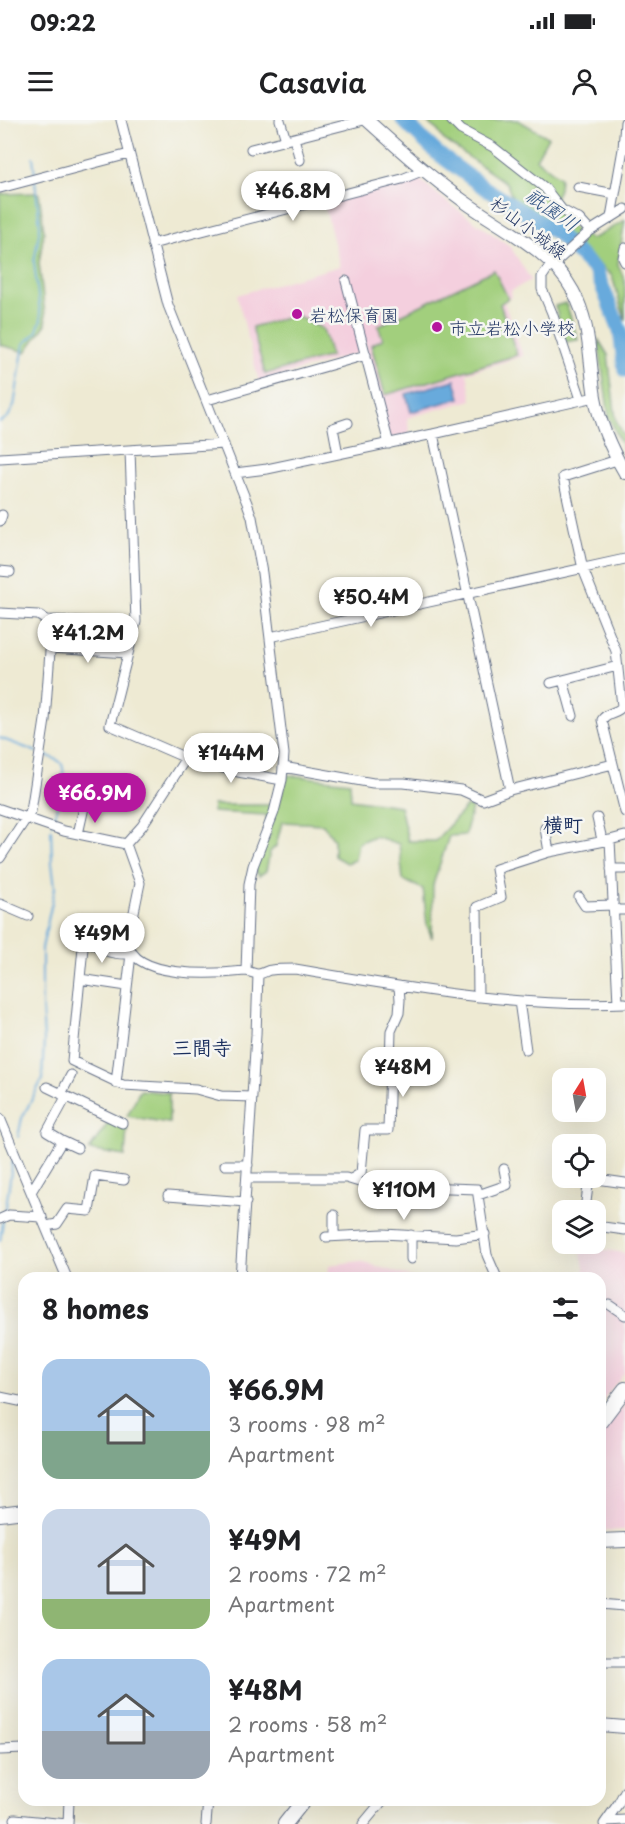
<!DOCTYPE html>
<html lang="en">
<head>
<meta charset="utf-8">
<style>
	body { margin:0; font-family:"Playpen Sans","Klee One",sans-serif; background:#f6f6f6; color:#202124; height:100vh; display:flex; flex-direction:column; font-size:22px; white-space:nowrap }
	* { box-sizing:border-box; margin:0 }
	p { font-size:20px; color:#757577 }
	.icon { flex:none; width:33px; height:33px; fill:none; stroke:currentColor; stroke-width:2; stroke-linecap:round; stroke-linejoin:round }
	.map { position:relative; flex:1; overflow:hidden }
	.panel { position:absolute; left:18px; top:1152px; width:588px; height:534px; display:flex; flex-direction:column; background:#fff; border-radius:18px; box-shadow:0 6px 24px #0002 }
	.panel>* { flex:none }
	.needle { width:39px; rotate:11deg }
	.buttons { position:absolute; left:552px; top:948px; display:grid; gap:12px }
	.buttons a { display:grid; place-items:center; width:54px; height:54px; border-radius:12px; background:#fff; box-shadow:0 6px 24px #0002; font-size:30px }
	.price { position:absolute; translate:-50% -51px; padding:0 14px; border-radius:21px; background:#fff; color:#222; font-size:20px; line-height:39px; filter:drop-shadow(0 2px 3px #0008) }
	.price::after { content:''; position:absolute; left:50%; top:36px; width:18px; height:14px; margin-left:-9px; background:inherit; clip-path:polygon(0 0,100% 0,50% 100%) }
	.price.current { background:#b5179e; color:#fff }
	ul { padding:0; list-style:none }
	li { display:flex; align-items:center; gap:18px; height:150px; padding:0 24px }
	li span { display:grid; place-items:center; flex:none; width:168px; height:120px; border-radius:18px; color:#555 }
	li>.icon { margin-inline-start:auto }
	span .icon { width:72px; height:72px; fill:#fffc; stroke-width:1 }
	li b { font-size:26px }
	h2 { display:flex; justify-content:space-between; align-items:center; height:72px; padding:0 24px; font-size:26px }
	.status { display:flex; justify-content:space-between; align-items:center; height:42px; padding:0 30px; background:#fff; direction:ltr }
	.status svg { height:16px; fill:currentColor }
	header { display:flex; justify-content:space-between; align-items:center; height:78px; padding:0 24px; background:#fff; font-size:27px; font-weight:600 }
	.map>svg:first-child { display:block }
	.built { fill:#f4cfde }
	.green { fill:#a2cf7d; stroke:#5e7f6e; stroke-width:1.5 }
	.water { fill:#68aadc; stroke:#426c9d; stroke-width:1.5 }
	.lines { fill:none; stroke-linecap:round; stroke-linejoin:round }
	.stream { stroke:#68aadc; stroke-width:2 }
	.river { stroke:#68aadc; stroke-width:15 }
	.street-casing { stroke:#657087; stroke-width:11 }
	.secondary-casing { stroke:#657087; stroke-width:14 }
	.primary-casing { stroke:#657087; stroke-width:16 }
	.street { stroke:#fff; stroke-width:9 }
	.secondary { stroke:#fff; stroke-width:12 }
	.primary { stroke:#fff; stroke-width:14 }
	.poi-dot { fill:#b5179e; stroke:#f6f6f2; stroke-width:2 }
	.labels { text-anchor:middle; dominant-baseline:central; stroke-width:5; stroke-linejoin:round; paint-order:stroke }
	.street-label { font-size:18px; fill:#1b2f5e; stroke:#f6f6f2 }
	.poi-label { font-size:18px; fill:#1b2f5e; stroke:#f6f6f2; text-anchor:start }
	.water-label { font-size:20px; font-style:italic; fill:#325484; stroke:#f6f6f2 }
	.neighbourhood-label { font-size:20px; font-weight:bold; fill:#1b2f5e; stroke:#f6f6f2 }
</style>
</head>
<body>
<div class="status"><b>09:22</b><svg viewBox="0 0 49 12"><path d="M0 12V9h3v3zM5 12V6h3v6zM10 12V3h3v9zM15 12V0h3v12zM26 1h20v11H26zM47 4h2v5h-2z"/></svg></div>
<header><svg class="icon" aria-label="menu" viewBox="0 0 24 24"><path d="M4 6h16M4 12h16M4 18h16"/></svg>Casavia<svg class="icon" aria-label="person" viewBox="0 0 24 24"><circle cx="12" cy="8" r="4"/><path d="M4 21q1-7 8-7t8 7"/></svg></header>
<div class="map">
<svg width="625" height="1704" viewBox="0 0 625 1704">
	<rect width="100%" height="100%" fill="#f6f6f2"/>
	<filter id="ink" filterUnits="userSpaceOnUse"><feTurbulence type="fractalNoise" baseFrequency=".0167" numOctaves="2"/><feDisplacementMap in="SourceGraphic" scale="12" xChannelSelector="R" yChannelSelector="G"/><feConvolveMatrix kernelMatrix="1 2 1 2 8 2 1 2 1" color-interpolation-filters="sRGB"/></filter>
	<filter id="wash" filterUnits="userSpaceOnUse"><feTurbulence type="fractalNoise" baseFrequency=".008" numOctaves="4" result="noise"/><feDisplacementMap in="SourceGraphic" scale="24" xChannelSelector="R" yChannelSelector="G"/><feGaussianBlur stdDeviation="1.35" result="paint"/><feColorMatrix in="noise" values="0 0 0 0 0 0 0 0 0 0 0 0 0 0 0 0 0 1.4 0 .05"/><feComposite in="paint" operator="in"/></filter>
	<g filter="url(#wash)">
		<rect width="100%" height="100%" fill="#eeead3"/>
		<path class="built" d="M418 58 447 82 510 126 531 160 511 171 512 177 504 182 523 236 467 253 472 280 407 298 410 314 389 318 349 160 342 148 361 232 259 262 237 175 340 146 324 84Z
			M580 1126 625 1133V1252L600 1284V1158H586Z
			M360 1141 414 1158H328L329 1145Z
			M625 1284V1410L600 1411V1317Z"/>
		<path class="green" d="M424 0H455L463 3 477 0H518L548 17 536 39 560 57 559 69 555 78 565 89 558 97 590 119 598 116 625 100 618 144 625 161V200L612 156 566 115 513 80 507 64 443 19 438 11Z
			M39 73 44 111 39 143 46 204 26 232 0 225V74Z
			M494 150 508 178 500 184 517 235 385 275 371 225 383 219 378 206Z
			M566 183 578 220 565 222 555 186Z
			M296 195 323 209 331 236 265 254 252 207Z
			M598 219 608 235 616 300 625 318V332L609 297Z
			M288 655 350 662 351 679 400 686 408 721H435L467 686 472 688 465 715 449 716 433 765 432 818 427 805 423 769 403 760 399 724 374 716 358 723 355 740 346 743 334 736V719L323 704 282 702 276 726 270 732 266 751 259 756 254 749 270 714 266 695 212 692 213 685H278Z
			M140 970 169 973V1003L127 996Z
			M110 1000 127 1008 125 1036 89 1030Z"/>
		<path class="water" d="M455 260 460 278 411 292 406 274Z"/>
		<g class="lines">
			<path class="stream" d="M33 37 35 55
				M0 302 8 297 14 286 24 224 36 213 41 200 34 142 40 107 35 60
				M0 618 37 632
				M42 634C47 636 56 638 60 642 70 650 55 692 52 704
				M18 1017 22 998 42 960 44 920 42 884V828L55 768 52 743 51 709
				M5 1093 13 1039
				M0 1121 3 1101"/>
			<path class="river" d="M403 0 437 33 486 69 557 113 596 151 620 210 625 250"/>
		</g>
	</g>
	<g filter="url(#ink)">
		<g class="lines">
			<g class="street-casing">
				<path id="street" d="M121 0 168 185 247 383 252 397 262 453 284 634 282 660 274 692 253 746 249 764 246 851
					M280 0 286 20
					M451 0 461 10 493 27 545 68 562 90 579 99 590 111
					M294 18 300 40
					M251 29 364 0
					M578 67 615 74
					M0 68 129 34
					M611 97 623 29 625 2
					M152 124 402 59 424 50
					M625 128 623 138 625 142
					M346 161 389 324
					M581 279 552 193 542 169V157L546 151 590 111 625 89
					M207 280 366 235
					M433 314 510 670
					M130 330 136 502 110 605 186 638 238 652 282 660
					M338 334 333 308 348 303
					M0 338 224 324
					M617 340 563 357 583 449 616 531 622 586C618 594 607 591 602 600L625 692
					M235 353 267 349 433 314 595 277
					M0 401 2 395
					M0 451 10 452
					M0 493 38 495 52 504 45 600 31 691 0 738
					M47 500 105 502 132 518
					M270 517 625 439
					M50 528 128 533
					M563 560 573 596
					M551 563 618 546
					M283 647 373 663H404L461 670 483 680 510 670 613 644
					M0 689 64 711 126 724
					M597 698 602 720
					M545 708 549 732
					M78 714 85 683
					M126 724 140 763 128 821C131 860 218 854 245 851 249 851 254 854 258 854 263 854 267 850 271 850 279 849 287 849 295 849 404 867 514 888 625 883
					M126 724 142 706 186 638
					M611 749H625
					M579 777 585 786 613 785 617 790H625
					M0 784 28 796
					M84 817 72 941 123 965 196 969 221 976 252 977
					M84 817C101 830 109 835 131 834L116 963
					M80 859 127 866
					M478 877 477 787 501 777 496 749 549 732 610 720
					M519 881 526 930
					M618 883 610 720 625 716
					M47 967 122 1003
					M61 974 71 955
					M0 998 67 1158
					M62 1021 77 1028
					M558 1036 562 1038
					M225 1045H248
					M248 1058H346L369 1065 477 1069 487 1135 497 1158
					M353 1058 361 1053 365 1010H388L391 911 399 893 400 880 399 866
					M590 1058 625 1063
					M31 1072 62 1021 47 1012 66 977
					M478 1075 507 1065 504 1049
					M168 1076 246 1082
					M407 1086 408 1066
					M585 1090 589 1058
					M334 1095V1116
					M0 1099 9 1095 42 1097
					M46 1106 57 1104 67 1089 89 1091 95 1056 124 1060
					M596 1106 625 1110
					M326 1117 383 1114 456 1118 485 1114
					M411 1139V1115
					M240 1158 256 915 258 854
					M610 1185 625 1195
					M0 1277 24 1282
					M600 1484 625 1486
					M600 1542H625
					M0 1630 24 1629
					M15 1699 67 1704
					M606 1701 625 1700
					M68 1704 69 1680
					M206 1704 208 1680
					M363 1704 383 1680
					M604 1704 618 1684 625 1671"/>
			</g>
			<g class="secondary-casing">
				<path id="secondary" d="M367 0C398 28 430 57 465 82 501 108 551 130 573 171 591 203 589 242 595 277 600 305 611 329 625 353
					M600 1605 625 1607"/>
			</g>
			<g class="primary-casing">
				<path id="primary" d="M600 1302 625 1269
					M0 1394 24 1391
					M600 1421 625 1420
					M285 1704 304 1680"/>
			</g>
			<use href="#street" class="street"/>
			<use href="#secondary" class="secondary"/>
			<use href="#primary" class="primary"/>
		</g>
	</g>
	<g class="poi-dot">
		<circle cx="297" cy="194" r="6"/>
		<circle cx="437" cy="207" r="6"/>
	</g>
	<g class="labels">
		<g class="street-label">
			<text transform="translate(529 107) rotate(37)">杉山小城線</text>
		</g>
		<g class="poi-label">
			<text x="309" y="194">岩松保育園</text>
			<text x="449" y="207">市立岩松小学校</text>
		</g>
		<g class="water-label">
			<text transform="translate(553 89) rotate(35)">祇園川</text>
		</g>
		<g class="neighbourhood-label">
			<text x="563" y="704">横町</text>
			<text x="202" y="927">三間寺</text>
		</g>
	</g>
</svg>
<div class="buttons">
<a><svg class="needle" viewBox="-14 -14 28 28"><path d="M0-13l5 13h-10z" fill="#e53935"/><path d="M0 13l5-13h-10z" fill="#757577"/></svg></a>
<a><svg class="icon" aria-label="locate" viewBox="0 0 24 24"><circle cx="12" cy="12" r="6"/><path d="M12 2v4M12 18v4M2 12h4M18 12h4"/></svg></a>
<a><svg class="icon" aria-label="layers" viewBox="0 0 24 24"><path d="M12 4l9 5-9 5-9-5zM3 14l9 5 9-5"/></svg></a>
</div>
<b class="price" style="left:293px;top:102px">¥46.8M</b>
<b class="price" style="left:371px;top:508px">¥50.4M</b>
<b class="price" style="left:88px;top:544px">¥41.2M</b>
<b class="price" style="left:231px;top:664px">¥144M</b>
<b class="price current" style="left:95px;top:704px">¥66.9M</b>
<b class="price" style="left:102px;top:844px">¥49M</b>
<b class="price" style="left:403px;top:978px">¥48M</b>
<b class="price" style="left:404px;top:1101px">¥110M</b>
<section class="panel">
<h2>8 homes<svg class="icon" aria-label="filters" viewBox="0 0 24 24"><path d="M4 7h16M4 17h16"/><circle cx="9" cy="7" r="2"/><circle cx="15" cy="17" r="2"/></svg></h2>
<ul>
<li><span style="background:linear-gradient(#a9c7e8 60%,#7fa58c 0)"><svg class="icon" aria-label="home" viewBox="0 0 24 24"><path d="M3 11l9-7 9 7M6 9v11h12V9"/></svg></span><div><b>¥66.9M</b><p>3 rooms · 98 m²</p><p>Apartment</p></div></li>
<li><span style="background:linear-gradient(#c9d6e8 75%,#8fb573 0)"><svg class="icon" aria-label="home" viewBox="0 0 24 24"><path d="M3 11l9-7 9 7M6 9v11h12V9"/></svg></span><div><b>¥49M</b><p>2 rooms · 72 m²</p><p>Apartment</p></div></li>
<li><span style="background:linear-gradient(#a9c7e8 60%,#9aa5b1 0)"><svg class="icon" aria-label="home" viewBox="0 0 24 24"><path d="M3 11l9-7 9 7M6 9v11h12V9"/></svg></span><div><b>¥48M</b><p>2 rooms · 58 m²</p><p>Apartment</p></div></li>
</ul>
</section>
</div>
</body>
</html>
